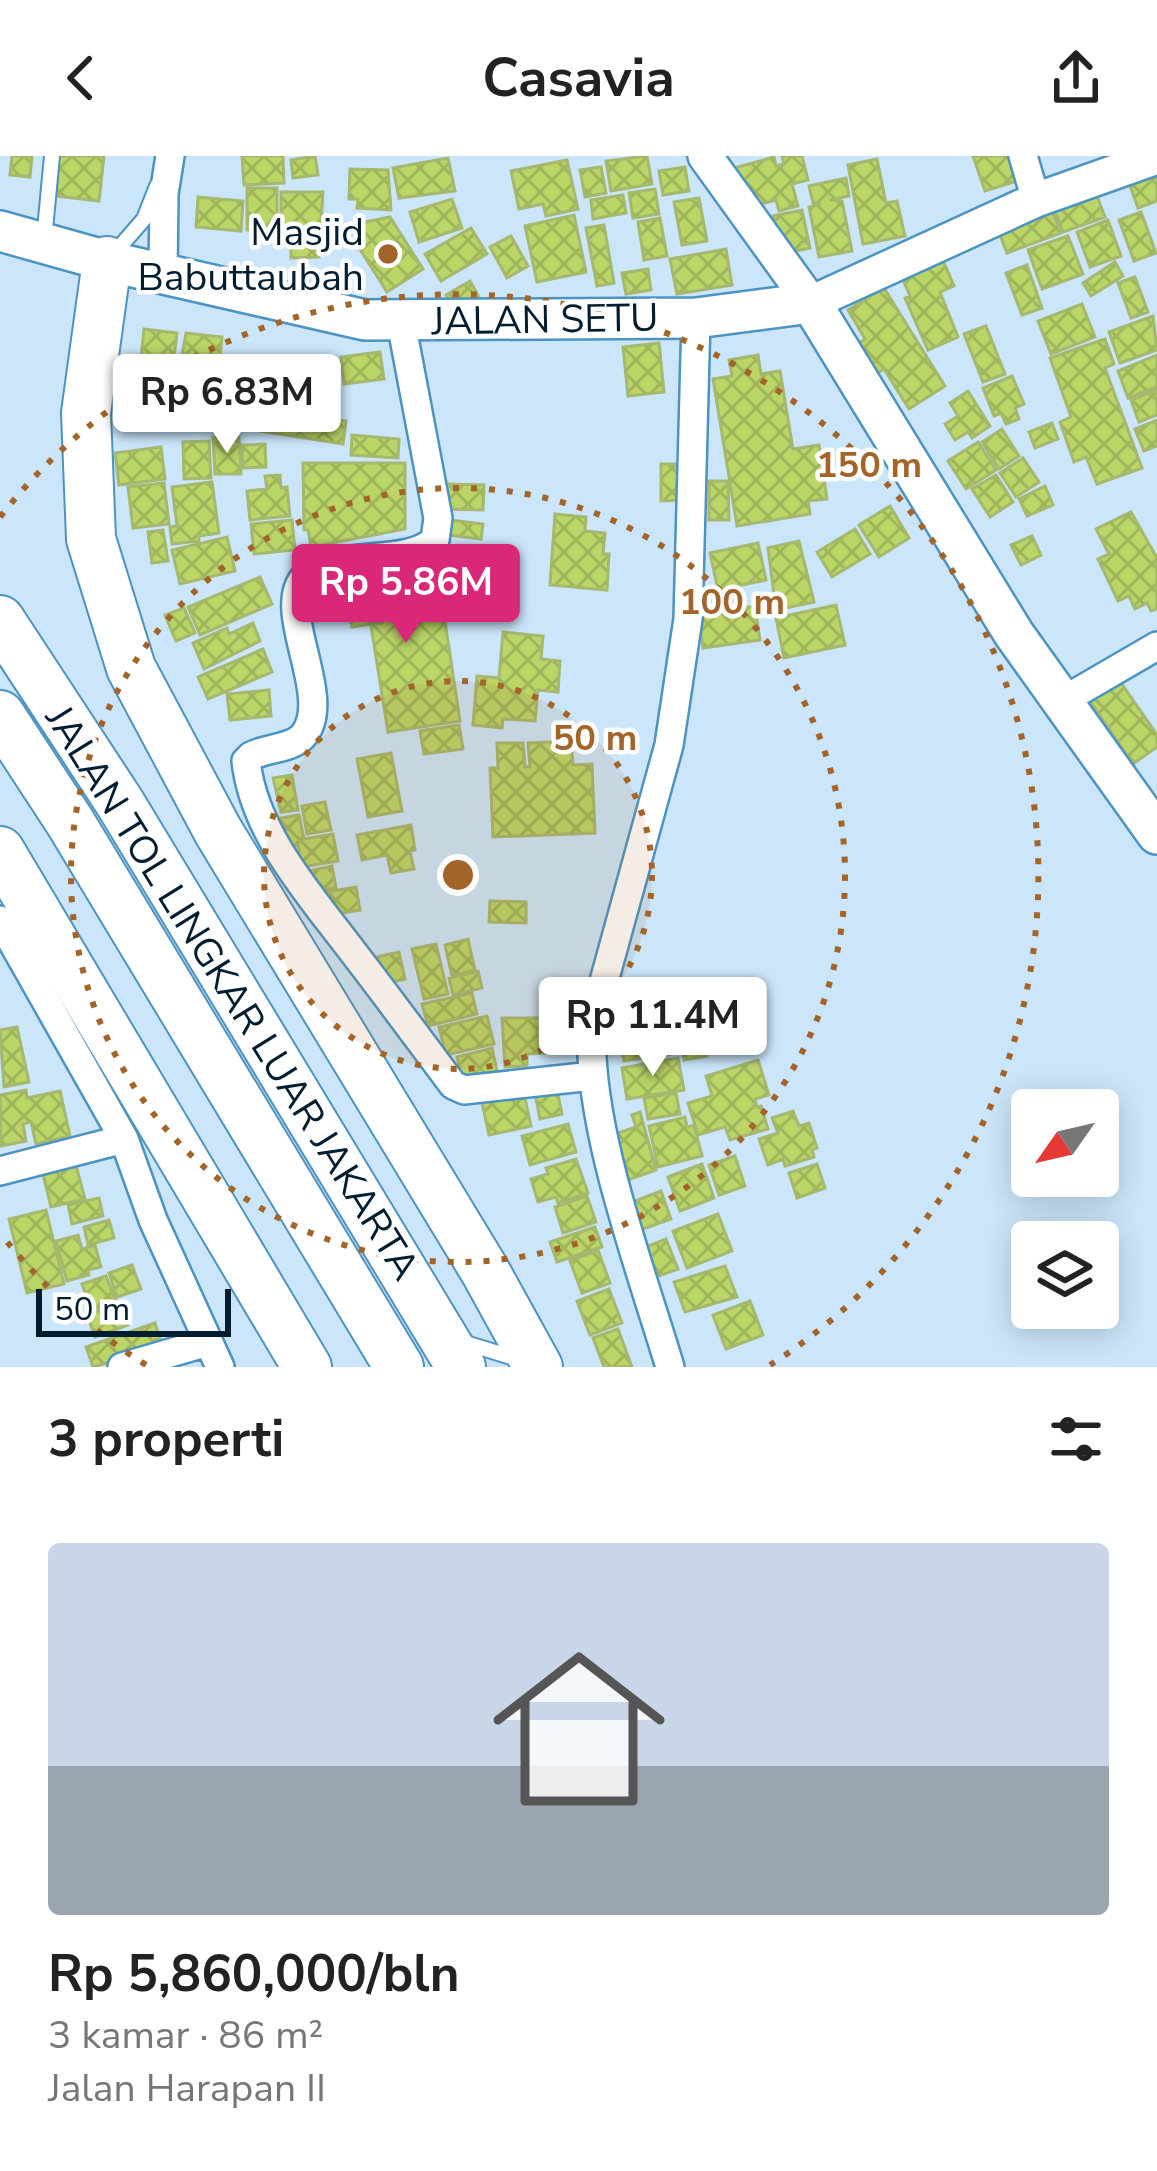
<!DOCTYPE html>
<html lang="id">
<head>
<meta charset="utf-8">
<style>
	body { margin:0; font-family:"Nunito Sans",sans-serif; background:#f6f6f6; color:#222; height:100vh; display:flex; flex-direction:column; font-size:45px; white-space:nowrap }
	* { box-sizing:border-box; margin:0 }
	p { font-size:39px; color:#767676 }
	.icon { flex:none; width:66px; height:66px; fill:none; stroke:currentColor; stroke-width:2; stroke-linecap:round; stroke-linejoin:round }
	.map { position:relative; height:1211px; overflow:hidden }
	.panel { display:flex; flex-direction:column; background:#fff; flex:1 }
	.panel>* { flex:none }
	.needle { width:78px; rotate:236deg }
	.fabs { position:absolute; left:1011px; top:933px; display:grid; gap:24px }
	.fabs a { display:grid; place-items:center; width:108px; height:108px; border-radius:12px; background:#fff; box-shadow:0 6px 30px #0003; font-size:60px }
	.scale { position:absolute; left:36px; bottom:30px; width:195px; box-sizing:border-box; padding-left:12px; border:6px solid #011d2f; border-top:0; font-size:33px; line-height:42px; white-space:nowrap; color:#011d2f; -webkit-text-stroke:9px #fff; paint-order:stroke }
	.price { position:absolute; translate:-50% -102px; padding:0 27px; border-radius:12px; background:#fff; color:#222; font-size:39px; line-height:78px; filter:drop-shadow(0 3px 6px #0008) }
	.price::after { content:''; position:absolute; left:50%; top:72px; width:36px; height:27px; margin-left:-18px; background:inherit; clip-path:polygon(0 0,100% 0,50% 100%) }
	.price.on { background:#db2777; color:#fff }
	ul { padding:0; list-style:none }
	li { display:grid; align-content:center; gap:24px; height:636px; padding:0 48px }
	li+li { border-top:3px solid #e0e0e0 }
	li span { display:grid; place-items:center; height:372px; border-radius:12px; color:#555 }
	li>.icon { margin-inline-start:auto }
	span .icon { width:216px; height:216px; fill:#fffc; stroke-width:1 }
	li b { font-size:51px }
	h2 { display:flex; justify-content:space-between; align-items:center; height:144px; padding:0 48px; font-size:51px }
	header { display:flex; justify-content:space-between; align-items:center; height:156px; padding:0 48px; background:#fff; font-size:54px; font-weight:700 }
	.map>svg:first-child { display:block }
	.building { fill:url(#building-cross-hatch); stroke:#a5b86e; stroke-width:3 }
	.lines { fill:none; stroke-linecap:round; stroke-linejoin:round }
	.service-casing { stroke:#4d93c2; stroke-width:18 }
	.minor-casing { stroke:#4d93c2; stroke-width:32 }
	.tertiary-casing { stroke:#4d93c2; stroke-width:38 }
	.secondary-casing { stroke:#4d93c2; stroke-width:44 }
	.motorway-casing { stroke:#4d93c2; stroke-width:52 }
	.service { stroke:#fff; stroke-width:14 }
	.minor { stroke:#fff; stroke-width:27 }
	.tertiary { stroke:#fff; stroke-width:33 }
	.secondary { stroke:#fff; stroke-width:39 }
	.motorway { stroke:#fff; stroke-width:48 }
	.ring { fill:none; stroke:#a26429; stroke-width:6; stroke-dasharray:6 12 }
	.poi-dot { fill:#a26429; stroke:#fff; stroke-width:4.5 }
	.labels { text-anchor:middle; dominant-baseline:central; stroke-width:9; stroke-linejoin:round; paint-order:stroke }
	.poi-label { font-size:39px; fill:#011d2f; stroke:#fff; text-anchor:end }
	.street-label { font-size:39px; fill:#011d2f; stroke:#fff }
	.centre { fill:#a26429; stroke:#fff; stroke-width:6 }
	.ring-label { font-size:36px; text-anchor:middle; font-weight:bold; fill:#a26429; stroke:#fff; stroke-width:9; stroke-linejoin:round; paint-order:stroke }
</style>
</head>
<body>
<header><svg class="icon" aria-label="back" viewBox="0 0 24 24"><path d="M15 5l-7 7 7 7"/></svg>Casavia<svg class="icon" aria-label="share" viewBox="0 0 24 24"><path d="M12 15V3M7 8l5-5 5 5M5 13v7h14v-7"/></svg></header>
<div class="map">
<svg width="1157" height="1211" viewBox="0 0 1157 1211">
	<defs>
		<pattern id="building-cross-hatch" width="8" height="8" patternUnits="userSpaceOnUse" patternTransform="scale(3)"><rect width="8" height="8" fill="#bbd567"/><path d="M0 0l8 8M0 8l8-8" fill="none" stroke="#9fb65a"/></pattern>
	</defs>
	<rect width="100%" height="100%" fill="#cbe6fb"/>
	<path class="building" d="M12 0H32L30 21 10 19Z
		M59 0H104L99 45 55 40 57 27 52 26 55 2Z
		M242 0H283L284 27 244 29Z
		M315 0 318 19 293 22 291 4Z
		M647 0 652 28 611 35 606 5Z
		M782 0H802L808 24 792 28 798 50 779 55 776 44 753 50 748 30 740 32 734 12 774 1 776 10 784 8Z
		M973 0H1009L1017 25 985 35Z
		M448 2 455 35 399 42 393 12Z
		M877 3 886 47 897 45 905 80 863 88 848 9Z
		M567 4 578 53 546 60 543 48 519 53 511 15Z
		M1157 4V45L1138 52 1125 16Z
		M601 11 606 37 585 41 580 14Z
		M685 11 689 35 663 39 659 15Z
		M350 13 388 14 391 54 357 52 358 43H349Z
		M846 22 849 40 830 44 842 45 852 95 819 101 809 51 821 48 813 47 809 30Z
		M1092 27 1105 61 1063 76 1050 42Z
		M247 32H277V74H247Z
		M655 33 659 58 633 62 629 37Z
		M281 36H323L319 101 291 102V75H281Z
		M623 39 626 57 593 63 591 44Z
		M198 41 243 45 241 75 196 71Z
		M699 42 707 85 682 89 674 46Z
		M452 43 462 72 419 86 410 56Z
		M1050 50 1061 77 1007 97 997 71Z
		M802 54 810 92 781 98 773 60Z
		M1141 56 1156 97 1134 105 1119 64Z
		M574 59 586 116 537 126 525 70Z
		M390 61 423 113 387 136 354 84 358 81 355 68Z
		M660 62 667 100 644 104 638 66Z
		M1108 64 1121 100 1090 111 1077 76Z
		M604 69 614 127 597 130 586 72Z
		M471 72 487 98 441 125 425 98Z
		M511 80 528 110 507 122 490 91Z
		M1068 80 1083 118 1042 133 1028 94Z
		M726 93 732 129 677 138 670 103Z
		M942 102 954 130 940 136 958 181 928 194 905 142 910 140 901 119Z
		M1115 106 1123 120 1091 140 1083 127Z
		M1027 109 1042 152 1022 159 1006 117Z
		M648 113 651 134 626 138 622 117Z
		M1135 121 1148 156 1131 162 1118 127Z
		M470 125 480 143 456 157 446 139Z
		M884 132 945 230 909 253 884 213 876 218 857 188 865 183 848 154Z
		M1082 148 1095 181 1051 198 1038 165Z
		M1153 160 1157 194 1120 207 1109 176Z
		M986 170 1005 218 983 226 964 178Z
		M144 173 177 177 170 234 138 230Z
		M186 177 222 181 220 202 226 203 223 233 177 228Z
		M1105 183 1114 208 1105 212 1142 312 1097 328 1086 301 1074 306 1060 266 1071 261 1050 202Z
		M659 187 664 236 628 240 623 191Z
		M380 196 384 223 344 228 341 201Z
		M758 199 761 218 780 215 793 293 819 289 827 343 808 345 810 358 737 370 713 223 732 220 729 204Z
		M1157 199V231L1128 242 1118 215Z
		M237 215 268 220 263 253 346 265 343 288 223 269 227 247 232 248Z
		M1012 220 1024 248 1015 252 1019 263 1006 268 1001 257 994 260 983 232Z
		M1157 234V259L1139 266 1131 244Z
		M968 235 990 270 972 282 968 276 955 284 945 268 958 260 950 247Z
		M1157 264V290L1144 295 1135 273Z
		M1052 267 1058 283 1035 292 1029 276Z
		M1002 273 1019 300 999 313 982 286Z
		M352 279 399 283 398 302 351 299Z
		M239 281 241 318H215L213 282Z
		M209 285 211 322 184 323 183 286Z
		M978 286 996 314 966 333 948 305Z
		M265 288 266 311 243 312 242 289Z
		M161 291 165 323 119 329 115 297Z
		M1023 302 1039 326 1016 341 1000 317Z
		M303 307H405V373L311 391 308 374H304Z
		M661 308H684V344L661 345Z
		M280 319 281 332 287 331 290 360 250 364 247 335 267 333 265 320Z
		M996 319 1013 346 990 361 972 333Z
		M709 325H728L729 364H709Z
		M212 326 219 377 199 380V385L172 388 170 371 177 370 172 331Z
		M164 327 169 368 133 372 128 331Z
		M446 328 484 329 483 354 445 353Z
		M1045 330 1053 349 1027 360 1019 343Z
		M890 350 909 382 879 401 859 369Z
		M1131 356 1157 402V453L1151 455 1147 447 1135 453 1129 440 1118 445 1098 403 1109 398 1096 373Z
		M555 358 586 361 585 375 605 377 603 398H609L607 434 550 429Z
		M292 364 295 394 254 398 251 368Z
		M450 364 483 368 481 383 448 379Z
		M855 373 870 398 832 421 817 396Z
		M163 374 168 405 152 407 148 376Z
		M1032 380 1041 399 1021 409 1011 389Z
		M227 381 235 415 180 428 172 394Z
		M799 385 814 446 776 454 768 392Z
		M758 387 766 424 718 434 710 397Z
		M425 408 433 458 400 465 444 459 460 565 388 576 371 470 384 466 352 471 344 420Z
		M260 421 272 448 200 479 188 451Z
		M740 438 742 452 755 450 760 484 703 492 698 458 709 457 707 443Z
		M836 449 845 489 784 502 776 462Z
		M184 452 195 477 176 485 165 459Z
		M253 467 260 485 204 513 193 487 227 472 229 478Z
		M503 476 543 480 541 503 560 505 558 536 538 534 535 565 503 563 502 572 473 569 477 520 499 522Z
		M263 493 272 516 208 543 198 521Z
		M1117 521 1157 579V591L1133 608 1087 541Z
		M269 534 271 560 230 564 227 538Z
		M459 569 463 593 424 598 420 575Z
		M571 585 573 609 592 608 595 677 493 681 490 612H498L497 587H523L525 611H530L528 587Z
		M391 597 402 655 368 661 357 603Z
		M292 619 298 654 281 656 273 622Z
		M325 646 331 674 307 678 302 650Z
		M299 659 304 683 333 678 338 705 302 711 298 689 288 691 281 662Z
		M411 669 415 694 410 695 414 713 391 717 387 699 362 704 357 679Z
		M332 710 336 732 313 736 309 715Z
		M356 731 360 754 331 759 327 736Z
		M490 745 526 746V767L489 766Z
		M468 783 475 814 452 820 445 789Z
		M436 788 448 838 424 843 412 793Z
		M399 796 405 823 383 828 377 801Z
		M478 815 482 832 453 839 449 822Z
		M472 837 477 858 428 870 422 848Z
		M681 842 687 884 704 881 707 900 684 904 683 896 624 905 621 887 635 885 634 872 652 870 648 847Z
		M487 860 494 888 446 899 439 871Z
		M502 862H545L547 897 527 898V910L505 911Z
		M17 871 29 926 4 931 0 874Z
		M492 892 498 919 463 927 457 901Z
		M678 902 684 934 627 943 622 912Z
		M758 904 769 939 755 943 757 951 761 950 768 973 730 984 725 971 698 979 688 947 712 940 706 920Z
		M556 928 562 958 540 963 534 933Z
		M523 933 531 970 489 979 481 942Z
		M26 934 27 942 60 935 70 980 36 988 31 966 23 968 26 985 1 990 0 939Z
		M676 937 680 958 648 963 644 942Z
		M793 955 799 970 809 967 817 992 812 994 814 1001 785 1010 783 1003 768 1009 759 983 778 977 772 962Z
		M640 956 656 1014 622 1026 606 981 636 971 632 959Z
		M685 961 687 971 694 969 702 1000 658 1011 649 970Z
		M568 968 576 996 530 1009 522 980Z
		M735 1000 745 1030 719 1039 709 1009Z
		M74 1002 85 1043 51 1051 41 1010Z
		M576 1003 588 1037 558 1047 556 1041 538 1046 531 1023 548 1018 546 1012Z
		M702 1008 714 1042 680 1055 668 1021Z
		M817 1008 825 1032 797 1042 789 1017Z
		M661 1035 671 1063 637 1075 627 1048Z
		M587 1040 596 1066 563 1077 555 1051Z
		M99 1042 103 1060 72 1068 68 1049Z
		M46 1054 64 1128 27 1137 9 1063Z
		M718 1058 732 1095 687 1112 673 1075Z
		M109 1064 114 1082 88 1089 84 1071Z
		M595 1071 602 1091 557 1106 550 1086Z
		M78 1079 82 1093 95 1089 101 1111 88 1114 89 1119 67 1125 56 1085Z
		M666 1083 678 1113 650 1123 638 1094Z
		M598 1094 610 1127 582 1137 570 1105Z
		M132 1109 141 1133 117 1141 109 1117Z
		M725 1110 737 1141 685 1156 674 1126Z
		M106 1120 116 1146 92 1155 82 1128Z
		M609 1133 622 1167 590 1179 577 1145Z
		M750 1145 763 1179 726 1193 713 1159Z
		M120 1147 128 1169 95 1181 87 1158Z
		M155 1167 160 1182 152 1185 154 1193 93 1211 86 1191Z
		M618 1173 632 1211H604L593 1182Z"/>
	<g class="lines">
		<g class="service-casing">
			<path id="service" d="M44 84 52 0
				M111 101 144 63 157 30
				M459 1185 518 1203"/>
		</g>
		<g class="minor-casing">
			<path id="minor" d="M1023 0 1036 44
				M163 119 164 38 170 0
				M401 166 438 362 435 384C406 412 332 392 305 421 273 455 337 544 302 581 290 593 266 592 251 600L246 605C254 678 311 740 353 796 387 840 420 885 453 929L464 934 592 920
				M1064 544 1157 490
				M0 764 124 983 153 1064 220 1211
				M0 1015 124 983
				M122 1211 208 1186
				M670 1211C641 1114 586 968 592 869L669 589 688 463 696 162"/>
		</g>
		<g class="tertiary-casing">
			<path id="tertiary" d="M705 0 811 147 1036 44 1157 1"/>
		</g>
		<g class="secondary-casing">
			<path id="secondary" d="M0 75 107 105 365 164 696 162 811 147 1014 478 1157 678"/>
		</g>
		<g class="motorway-casing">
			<path id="motorway" d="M107 105 86 257 91 383 131 512 218 675 485 1115 538 1211
				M0 464 120 647 461 1211
				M0 559 70 666 399 1211
				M0 695 307 1211"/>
		</g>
		<use href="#service" class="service"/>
		<use href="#minor" class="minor"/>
		<use href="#tertiary" class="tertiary"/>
		<use href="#secondary" class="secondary"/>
		<use href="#motorway" class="motorway"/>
	</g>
	<circle cx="458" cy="719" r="194" fill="#a26429" fill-opacity=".12"/>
	<g class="ring">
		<circle cx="458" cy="719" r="194"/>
		<circle cx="458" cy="719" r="387"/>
		<path d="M146 1209A581 581 0 0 1 0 1077M0 361A581 581 0 1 1 770 1209"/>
	</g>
	<circle class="poi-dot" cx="388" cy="98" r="12"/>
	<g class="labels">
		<g class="poi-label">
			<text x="364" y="76">Masjid<tspan x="364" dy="45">Babuttaubah</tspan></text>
		</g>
		<g class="street-label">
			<text transform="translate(545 164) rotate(-1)">JALAN SETU</text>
			<text transform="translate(232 837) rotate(58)">JALAN TOL LINGKAR LUAR JAKARTA</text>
		</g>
	</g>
	<circle cx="458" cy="719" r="18" class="centre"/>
	<g class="ring-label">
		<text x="869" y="321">150 m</text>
		<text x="732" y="458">100 m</text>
		<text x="595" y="594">50 m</text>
	</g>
</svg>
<div class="fabs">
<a><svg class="needle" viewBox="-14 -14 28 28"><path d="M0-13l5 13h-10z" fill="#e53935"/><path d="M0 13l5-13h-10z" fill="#767676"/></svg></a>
<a><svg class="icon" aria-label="layers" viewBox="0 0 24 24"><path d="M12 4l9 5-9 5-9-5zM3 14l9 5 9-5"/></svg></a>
</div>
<div class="scale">50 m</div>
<b class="price" style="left:227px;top:300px">Rp 6.83M</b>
<b class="price on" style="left:406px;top:490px">Rp 5.86M</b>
<b class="price" style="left:653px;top:923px">Rp 11.4M</b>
</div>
<section class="panel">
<h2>3 properti<svg class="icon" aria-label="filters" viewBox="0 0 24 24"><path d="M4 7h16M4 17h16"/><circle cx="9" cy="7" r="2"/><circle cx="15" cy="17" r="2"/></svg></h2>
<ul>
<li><span style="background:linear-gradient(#c9d6e8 60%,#9aa5b1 0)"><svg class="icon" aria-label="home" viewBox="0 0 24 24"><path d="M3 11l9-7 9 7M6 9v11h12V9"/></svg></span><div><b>Rp 5,860,000/bln</b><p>3 kamar · 86 m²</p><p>Jalan Harapan II</p></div></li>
</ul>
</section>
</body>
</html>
